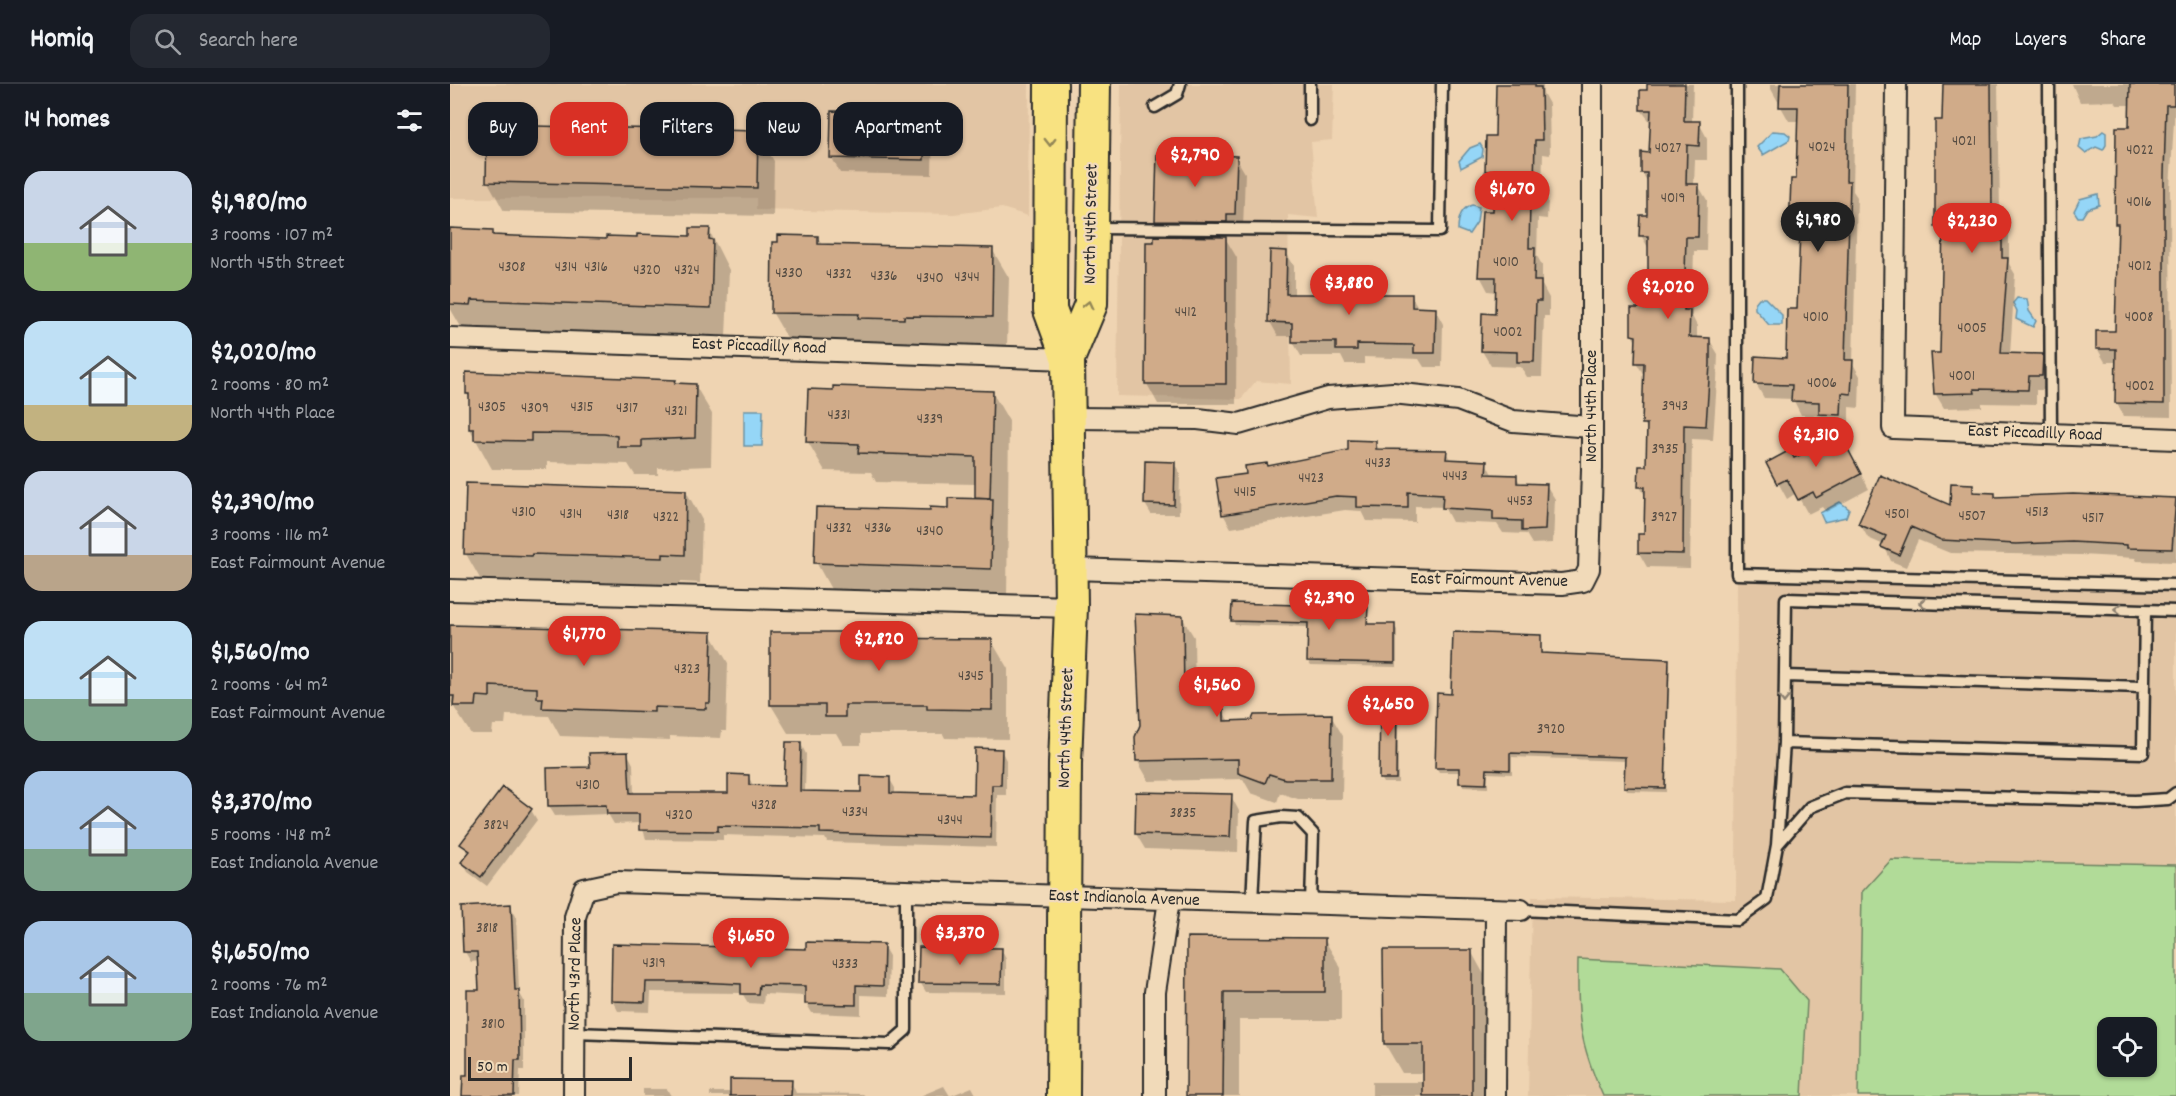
<!DOCTYPE html>
<html lang="en">
<head>
<meta charset="utf-8">
<style>
	body { margin:0; font-family:Dekko,sans-serif; background:#242831; color:#f1f3f6; height:100vh; display:flex; flex-direction:column; font-size:22px; white-space:nowrap }
	* { box-sizing:border-box; margin:0 }
	p { font-size:20px; color:#9ea1a6 }
	.icon { flex:none; width:33px; height:33px; fill:none; stroke:currentColor; stroke-width:2; stroke-linecap:round; stroke-linejoin:round }
	.map { position:relative; flex:1; overflow:hidden }
	.sheet { display:flex; flex-direction:column; background:#171b24; width:450px }
	.sheet>* { flex:none }
	.hud { position:absolute; left:18px; top:18px; width:570px; height:54px; display:flex; gap:12px }
	.buttons { position:absolute; left:1647px; top:933px; display:grid; gap:12px }
	.buttons a { display:grid; place-items:center; width:60px; height:60px; border-radius:12px; background:#171b24; box-shadow:0 2px 4px #0004; font-size:30px }
	.scale { position:absolute; left:18px; bottom:15px; width:164px; box-sizing:border-box; padding-left:6px; border:3px solid #2b2b2b; border-top:0; font-size:16px; line-height:21px; white-space:nowrap; color:#2b2b2b; -webkit-text-stroke:4px #f1dab9; paint-order:stroke }
	.price { position:absolute; translate:-50% -51px; padding:0 14px; border-radius:21px; background:#d93025; color:#fff; font-size:20px; line-height:39px; filter:drop-shadow(0 2px 3px #0008) }
	.price::after { content:''; position:absolute; left:50%; top:36px; width:18px; height:14px; margin-left:-9px; background:inherit; clip-path:polygon(0 0,100% 0,50% 100%) }
	.price.on { background:#222; color:#fff }
	ul { padding:0; list-style:none }
	li { display:flex; align-items:center; gap:18px; height:150px; padding:0 24px }
	li span { display:grid; place-items:center; flex:none; width:168px; height:120px; border-radius:18px; color:#555 }
	li>.icon { margin-inline-start:auto }
	span .icon { width:72px; height:72px; fill:#fffc; stroke-width:1 }
	li b { font-size:26px }
	h2 { display:flex; justify-content:space-between; align-items:center; height:72px; padding:0 24px; font-size:26px }
	.tag { padding:0 21px; border-radius:18px; background:#171b24; box-shadow:0 2px 4px #0004; font-size:21px; line-height:54px }
	.tag.on { background:#d93025; color:#fff }
	header { display:flex; align-items:center; gap:36px; box-sizing:border-box; height:84px; padding:0 30px; background:#171b24; border-bottom:2px solid #363941 }
	header strong { font-size:28px }
	nav { display:flex; gap:33px; margin-inline-start:auto; font-size:21px }
	.search { width:420px; height:54px; background:#242831; display:flex; align-items:center; gap:15px; box-sizing:border-box; padding:0 21px; border-radius:18px; color:#9ea1a6; font-size:22px }
	main { display:flex; flex:1; min-height:0 }
	.map>svg:first-child { display:block }
	.built { fill:#e2c5a4; fill-rule:evenodd }
	.green { fill:#b1db98; stroke:#6e8362; stroke-width:1.5; fill-rule:evenodd }
	.water { fill:#95d6f7; stroke:#6b92a5; stroke-width:1.5 }
	.shadow { fill:#0003 }
	.building { fill:#d0ab89; stroke:#2b2b2b; stroke-width:1.5 }
	.lines { fill:none; stroke-linecap:round; stroke-linejoin:round }
	.lane-casing { stroke:#2b2b2b; stroke-width:15 }
	.street-casing { stroke:#2b2b2b; stroke-width:24 }
	.primary-casing { stroke:#2b2b2b; stroke-width:36 }
	.lane { stroke:#f1dab9; stroke-width:10 }
	.street { stroke:#f1dab9; stroke-width:20 }
	.primary { stroke:#f8e281; stroke-width:32 }
	.oneway { stroke:#928656 }
	.oneway2 { stroke:#8e8272 }
	.labels { text-anchor:middle; dominant-baseline:central; stroke-width:4.5; stroke-linejoin:round; paint-order:stroke }
	.number-label { font-size:15px; fill:#544b42 }
	.street-label { font-size:18px; fill:#2b2b2b; stroke:#f1dab9 }
</style>
</head>
<body>
<header>
<strong>Homiq</strong>
<div class="search"><svg class="icon" aria-label="search" viewBox="0 0 24 24"><circle cx="10" cy="10" r="6"/><path d="M15 15l6 6"/></svg>Search here</div>
<nav><a>Map</a><a>Layers</a><a>Share</a></nav>
</header>
<main>
<section class="sheet">
<h2>14 homes<svg class="icon" aria-label="filters" viewBox="0 0 24 24"><path d="M4 7h16M4 17h16"/><circle cx="9" cy="7" r="2"/><circle cx="15" cy="17" r="2"/></svg></h2>
<ul>
<li><span style="background:linear-gradient(#c9d6e8 60%,#8fb573 0)"><svg class="icon" aria-label="home" viewBox="0 0 24 24"><path d="M3 11l9-7 9 7M6 9v11h12V9"/></svg></span><div><b>$1,980/mo</b><p>3 rooms · 107 m²</p><p>North 45th Street</p></div></li>
<li><span style="background:linear-gradient(#bfe0f5 70%,#c2b280 0)"><svg class="icon" aria-label="home" viewBox="0 0 24 24"><path d="M3 11l9-7 9 7M6 9v11h12V9"/></svg></span><div><b>$2,020/mo</b><p>2 rooms · 80 m²</p><p>North 44th Place</p></div></li>
<li><span style="background:linear-gradient(#c9d6e8 70%,#b9a48a 0)"><svg class="icon" aria-label="home" viewBox="0 0 24 24"><path d="M3 11l9-7 9 7M6 9v11h12V9"/></svg></span><div><b>$2,390/mo</b><p>3 rooms · 116 m²</p><p>East Fairmount Avenue</p></div></li>
<li><span style="background:linear-gradient(#bfe0f5 65%,#7fa58c 0)"><svg class="icon" aria-label="home" viewBox="0 0 24 24"><path d="M3 11l9-7 9 7M6 9v11h12V9"/></svg></span><div><b>$1,560/mo</b><p>2 rooms · 64 m²</p><p>East Fairmount Avenue</p></div></li>
<li><span style="background:linear-gradient(#a9c7e8 65%,#7fa58c 0)"><svg class="icon" aria-label="home" viewBox="0 0 24 24"><path d="M3 11l9-7 9 7M6 9v11h12V9"/></svg></span><div><b>$3,370/mo</b><p>5 rooms · 148 m²</p><p>East Indianola Avenue</p></div></li>
<li><span style="background:linear-gradient(#a9c7e8 60%,#7fa58c 0)"><svg class="icon" aria-label="home" viewBox="0 0 24 24"><path d="M3 11l9-7 9 7M6 9v11h12V9"/></svg></span><div><b>$1,650/mo</b><p>2 rooms · 76 m²</p><p>East Indianola Avenue</p></div></li>
</ul>
</section>
<div class="map">
<svg width="1726" height="1012" viewBox="0 0 1726 1012">
	<rect width="100%" height="100%" fill="#efd4b2"/>
	<filter id="ink" filterUnits="userSpaceOnUse"><feTurbulence type="fractalNoise" baseFrequency=".0167" numOctaves="2"/><feDisplacementMap in="SourceGraphic" scale="12" xChannelSelector="R" yChannelSelector="G"/><feConvolveMatrix kernelMatrix="1 2 1 2 8 2 1 2 1" color-interpolation-filters="sRGB"/></filter>
	<g filter="url(#ink)">
		<path class="built" d="M0 0H579L578 132 552 124 504 130 306 126V114H0Z
			M671 0H884L882 56 861 58 868 134 838 131 841 300 806 297 791 315 667 312Z
			M1287 490 1726 501V1012H1078L1082 813 1286 816ZM1658 944H1696V982H1658Z"/>
		<path class="green" d="M1441 776 1726 781V1012H1408L1412 808ZM1658 944H1696V982H1658Z
			M1128 875 1330 885 1357 917 1352 1012H1153C1129 959 1127 932 1128 875Z"/>
		<path class="water" d="M1323 47 1335 48 1340 52 1339 56 1313 71 1307 63Z
			M1653 47 1656 49V61L1653 66 1646 63 1635 69 1629 64 1631 55 1647 52Z
			M1030 60 1033 65 1032 73 1011 84 1009 77 1020 64Z
			M1648 110 1649 121 1637 125 1632 133H1628L1624 127 1630 115Z
			M1022 121 1029 123 1027 138 1019 150 1008 146C1008 135 1011 124 1022 121Z
			M1309 214H1315L1332 231V241H1319L1305 225V219Z
			M1567 214 1577 215 1579 227 1586 237 1583 243 1566 235 1567 227 1563 219Z
			M294 326H313L312 362H294Z
			M1390 418 1399 425 1396 433 1374 438 1370 429Z"/>
		<path class="shadow" d="M1048 0H1093V9L1099 20 1100 71 1093 70 1092 107 1098 116 1097 135 1088 134 1087 172 1092 181V201L1099 214V232H1094L1092 293H1077L1071 283 1041 282 1032 267 1047 231V208L1038 207 1030 192 1044 129 1045 100 1037 87 1046 54Z
			M1199 0H1243L1242 39H1249L1257 54V76H1245L1244 101H1248L1257 116 1256 167H1244L1242 232 1247 242V255H1259L1268 270 1267 296 1263 356 1242 355 1240 484 1197 483 1189 469 1195 452 1196 413 1190 403 1198 384V347L1194 339 1195 293 1186 278 1187 259 1182 251 1199 195 1200 167 1191 151 1198 133 1199 100 1192 89 1201 70 1202 40 1191 26Z
			M1321 0H1405L1403 107 1407 113 1403 280 1410 292 1409 324 1399 323V345L1378 344 1371 332 1351 331 1343 315 1314 314 1306 300 1337 275 1349 226 1351 161 1341 147 1347 97 1349 37H1339L1321 5Z
			M1495 0H1548L1550 129 1559 143V180L1565 190 1560 271H1592L1600 285V306H1586V320L1532 319V323L1494 324 1485 309 1492 271 1494 156 1487 142Z
			M1622 0H1725L1726 3 1720 105 1721 333 1674 332 1667 319V278H1655L1647 264 1666 249 1668 44 1680 45 1681 21H1667L1665 17 1630 18Z
			M474 30 483 45 482 91 390 89 382 74Z
			M307 49 324 77 323 132 54 127 38 98Z
			M786 74 795 89 793 145 784 144V152H774L787 174 786 320H708L697 300 705 160 716 154 706 137Z
			M0 146 42 147 45 152 157 156 241 153 259 146 279 186 276 252 36 244V249L14 248 0 224Z
			M367 153 372 161 542 165 559 194 557 262 470 260V263L426 262 424 258 339 257 322 228Z
			M836 168 844 182V211H961L969 225H985L993 240 992 283H974L969 275 914 273V280H895L891 272H851L843 258V252H828L820 238Z
			M225 297 227 301H245L262 330 261 382 208 384V391H185L178 380 97 378V385H42L20 345 21 316 17 310Z
			M542 308 559 337 557 514 382 507 366 478 481 427 499 425 528 416 526 400 426 398 421 388 375 387 358 358Z
			M925 358 930 367 996 368 1001 377 1036 379 1043 392 1066 393 1071 400 1096 401 1105 415 1103 459 1082 460 1076 450 1053 449 1047 440 1002 438 994 423 965 422V438L916 437 911 427 895 426 781 444 773 430 798 391 818 383 899 368Z
			M1398 367 1419 405 1376 428 1372 423 1358 430 1346 409 1337 415 1318 380Z
			M724 379 730 389 729 430H701L695 420Z
			M1522 402 1527 410H1545L1547 415 1623 411 1726 415V478L1687 477 1685 474 1631 471 1500 469 1468 456 1456 483 1441 477 1434 461 1418 454 1410 440 1502 423Z
			M236 407 252 436 250 499 229 498V503L97 498V500L32 498 16 470Z
			M917 525 919 541 944 542 947 546V583L861 581 858 577 859 543 785 541 783 536Z
			M732 533 744 553 745 616 773 627 779 638 881 632 893 652 892 715H848L830 709 827 718 801 709 793 695 699 697 687 676Z
			M0 542 261 550 278 579 276 647H272L271 654 220 652V656L110 652 99 632 56 631 55 641H43L42 650H21L0 617Z
			M390 550 393 555 541 556 558 585V655L495 654 493 650H411V661H393L386 649H338L321 621Z
			M1090 552 1092 571 1218 576 1220 581 1216 708 1178 707 1175 703 1176 677 1062 673V690L1038 689V704L1013 703 1010 688H989L986 683 1003 611Z
			M946 614 948 618V699H933L930 694Z
			M351 660 356 670 355 708 412 710 439 694 445 704V711L525 713 551 666 556 676V711H547L546 763 377 758 375 754 273 751V756L196 755 191 739 164 740 158 730 105 732 99 722 141 684 178 670 183 680 184 710 280 711 298 692 304 703H335Z
			M53 705 81 726 87 736 37 802 18 788 13 779 19 770 12 760Z
			M687 709 781 712 789 727 788 768 695 765 686 750Z
			M60 822 66 832 69 908 74 917V986H70L69 1012H14L31 907 29 877 21 878 15 868Z
			M738 855H874L891 884V936H789V1012H737Z
			M164 862 357 867 433 862 439 872 438 912 411 911V931L362 929 356 919V912L314 910 313 920 298 919 292 909 201 908 200 928 168 927 163 917Z
			M551 865 556 875V909L476 908 470 898Z
			M935 867H1021L1037 896V1012H922V998H975V989H952L935 960Z
			M341 997 346 1009 413 1010 415 1012H260V1008H282Z
			M494 1002 500 1012H470Z
			M522 1003 527 1012H500Z
			M193 1005H217L221 1012H193Z"/>
		<path class="building" d="M1046 0H1085V3H1091L1092 56H1085L1084 100H1090L1089 120H1080L1079 164H1085L1084 197H1091V217H1086L1084 278H1067V268L1031 267 1032 229 1045 230 1046 193H1028L1032 127H1043V87H1035L1036 52H1045Z
			M1197 0H1235L1234 37H1250L1249 62 1237 61 1236 100H1249L1248 153H1236L1234 226H1240L1239 253 1260 254V280L1256 342 1234 341 1233 470 1188 469V450H1194L1195 403H1188L1189 382H1196L1197 340H1192L1194 279H1185L1186 252 1181 251V224H1189L1190 194H1198V152H1189L1190 131H1197V89H1191V68L1199 69 1201 26H1190V6H1197Z
			M1330 0H1398L1396 97H1400L1395 276H1403L1401 310 1392 309 1391 331 1369 330V318L1341 317 1342 301 1304 300 1305 272 1336 274 1337 225H1347L1350 147H1339L1341 95H1346L1348 23H1329Z
			M1493 0H1541L1542 127H1552V174H1558L1551 269 1593 270 1592 292H1579L1578 306 1524 305 1525 309 1484 310 1481 269H1490L1493 143H1485V36H1492Z
			M1680 0H1724V21H1716L1714 91V320L1665 319 1666 265H1646V247H1665L1668 140H1665L1666 43H1679Z
			M381 27 475 28 474 76 380 74Z
			M37 41 308 47 307 104 36 98Z
			M707 69 787 72 785 130H777V138L705 137Z
			M0 144 43 146V151L64 152 156 155V152L187 153V150L240 152V144H260L259 155 263 156 261 224 21 216 20 221 0 220Z
			M328 151 368 152V160L543 164 542 233 454 232V235L408 234 409 230 321 229 322 158H328Z
			M704 152 776 153V300H695L696 158H704Z
			M820 166 837 167 836 210H962V223L986 224 985 269H964V261L907 260V266H886V258H842V239L818 238Z
			M16 288 226 296 225 299 246 300 245 354 192 356V363H167V352L154 350 81 349V357L24 356V345H19V310H16Z
			M383 302 543 307 540 414 525 413V373L408 369 409 360 356 358 358 305 383 306Z
			M1390 350 1411 390 1366 414 1363 408 1348 416 1337 395 1327 400 1316 379 1340 366 1344 374Z
			M898 356 926 357V365L997 366 996 375 1037 377 1036 390 1067 391V399L1097 400 1095 446 1072 447V437L1043 436V427L992 424 993 410 958 408V424L907 423V413L886 412 772 431 766 394 796 390 795 382 817 379 818 382 898 366Z
			M695 377 725 378 724 421 694 420Z
			M1430 391 1500 421 1501 399 1523 400V408L1545 409V413L1623 410 1726 414 1722 465 1677 464V461L1622 458 1566 460 1491 456 1461 443 1449 471 1431 463 1436 452 1408 440Z
			M16 399 236 406 235 471 213 470V474L82 470 81 472 14 470Z
			M498 414 543 415 541 485 364 479 366 423 480 426V423L498 424Z
			M782 519 918 523 917 540H945V579L857 577 858 539 781 537Z
			M685 530 733 532 734 611 774 625V637L802 636 804 631 882 630 881 695H835L819 690 815 699 788 689V675L686 677 685 653 690 641Z
			M0 541 262 548 260 619H256V625L204 623V628L92 624 93 614H87V604L40 602V613L27 612 26 622H3L4 612H0Z
			M320 548H391V554L542 555V626L477 625V621H395V633H375V621H320Z
			M1003 548 1091 551V569L1219 575 1215 704 1174 703 1175 673 1060 669V686L1037 685 1036 700 1009 699V684H985L987 609 1001 610Z
			M930 612H947L946 695H929Z
			M336 658H351L350 707 411 708V692L440 693V709L524 711 525 664 552 665 551 701H542L541 754 370 749V744L268 742V747L189 746V730H157L156 721 98 722 97 684 140 683 139 669 178 668 180 709H278V690L299 691V701L334 702Z
			M53 703 82 725 31 793 11 778 20 767 10 760Z
			M686 708 782 710 780 753 685 750Z
			M61 820 65 906H69L70 976H65L64 1012H12L13 991H17V906H29L27 868H13L11 823Z
			M737 853 875 854V908H774L773 1012H736Z
			M356 858 434 860 433 902 406 901V921L355 920V902L309 901 308 910H291V900L245 898H196L195 918 161 917 162 860 356 865Z
			M469 863 552 864 551 900 468 899Z
			M933 866H1022V1012H973V960H934Z
			M280 995 342 996 341 1012H280Z"/>
		<g class="lines">
			<g class="lane-casing">
				<path id="lane" d="M860 0V36
					M1287 0V490L1726 501
					M1599 0 1601 352
					M705 23 727 10 730 0
					M646 144 990 147 992 0
					M1335 592 1693 603
					M1334 659 1693 669 1695 526
					M1327 761 1334 659 1336 515 1726 527
					M802 818 806 737 831 733 848 734 863 750 861 820
					M1071 826 1288 836 1317 815 1327 761 1360 723 1395 709 1685 717 1718 715 1726 709
					M124 949 440 960 456 946V809"/>
			</g>
			<g class="street-casing">
				<path id="street" d="M1446 0 1443 344 1726 355
					M0 254 618 275
					M619 334 748 335 789 340 878 314 943 309 1008 316 1063 337 1141 343
					M621 485 1112 500 1133 497 1139 485 1142 385V0
					M0 506 621 523
					M124 1012 125 833 134 805 166 798 1071 826
					M705 1012V908L719 816
					M1045 1012 1046 826"/>
			</g>
			<g class="primary-casing">
				<path id="primary" d="M601 0 600 226 618 275 621 523 615 679 613 1012
					M618 275 641 220 644 0"/>
			</g>
			<use href="#lane" class="lane"/>
			<use href="#street" class="street"/>
			<use href="#primary" class="primary"/>
		</g>
		<defs><path id="oneway-chevron" d="M-2-3.5L2.5 0L-2 3.5" fill="none" stroke-width="1.6" stroke-linecap="round" stroke-linejoin="round" transform="scale(1.5)"/></defs>
		<g class="oneway">
			<use href="#oneway-chevron" transform="translate(600 58) rotate(90)"/>
			<use href="#oneway-chevron" transform="translate(638 221) rotate(-77)"/>
		</g>
		<g class="oneway2">
			<use href="#oneway-chevron" transform="translate(1473 519) rotate(-178)"/>
			<use href="#oneway-chevron" transform="translate(1668 525) rotate(-178)"/>
			<use href="#oneway-chevron" transform="translate(1334 615) rotate(91)"/>
		</g>
	</g>
	<g class="labels">
		<g class="number-label">
			<text x="1514" y="58">4021</text>
			<text x="1372" y="64">4024</text>
			<text x="1218" y="65">4027</text>
			<text x="1690" y="67">4022</text>
			<text x="1223" y="115">4019</text>
			<text x="1689" y="119">4016</text>
			<text x="1056" y="179">4010</text>
			<text x="1690" y="183">4012</text>
			<text x="62" y="184">4308</text>
			<text x="116" y="184">4314</text>
			<text x="146" y="184">4316</text>
			<text x="197" y="187">4320</text>
			<text x="237" y="187">4324</text>
			<text x="339" y="190">4330</text>
			<text x="389" y="191">4332</text>
			<text x="434" y="193">4336</text>
			<text x="517" y="194">4344</text>
			<text x="480" y="195">4340</text>
			<text x="736" y="229">4412</text>
			<text x="1366" y="234">4010</text>
			<text x="1689" y="234">4008</text>
			<text x="1522" y="245">4005</text>
			<text x="1058" y="249">4002</text>
			<text x="1512" y="293">4001</text>
			<text x="1372" y="300">4006</text>
			<text x="1690" y="303">4002</text>
			<text x="1225" y="323">3943</text>
			<text x="42" y="324">4305</text>
			<text x="132" y="324">4315</text>
			<text x="85" y="325">4309</text>
			<text x="177" y="325">4317</text>
			<text x="226" y="328">4321</text>
			<text x="389" y="332">4331</text>
			<text x="480" y="336">4339</text>
			<text x="1215" y="366">3935</text>
			<text x="928" y="380">4433</text>
			<text x="1005" y="393">4443</text>
			<text x="861" y="395">4423</text>
			<text x="795" y="409">4415</text>
			<text x="1070" y="418">4453</text>
			<text x="74" y="429">4310</text>
			<text x="1587" y="429">4513</text>
			<text x="121" y="431">4314</text>
			<text x="1447" y="431">4501</text>
			<text x="168" y="432">4318</text>
			<text x="1522" y="433">4507</text>
			<text x="216" y="434">4322</text>
			<text x="1214" y="434">3927</text>
			<text x="1643" y="435">4517</text>
			<text x="389" y="445">4332</text>
			<text x="428" y="445">4336</text>
			<text x="480" y="448">4340</text>
			<text x="237" y="586">4323</text>
			<text x="521" y="593">4345</text>
			<text x="1101" y="646">3920</text>
			<text x="138" y="702">4310</text>
			<text x="314" y="722">4328</text>
			<text x="405" y="729">4334</text>
			<text x="733" y="730">3835</text>
			<text x="229" y="732">4320</text>
			<text x="500" y="737">4344</text>
			<text x="46" y="742">3824</text>
			<text x="37" y="845">3818</text>
			<text x="204" y="880">4319</text>
			<text x="395" y="881">4333</text>
			<text x="43" y="941">3810</text>
		</g>
		<g class="street-label">
			<text transform="translate(642 140) rotate(-89)">North 44th Street</text>
			<text transform="translate(309 263) rotate(2)">East Piccadilly Road</text>
			<text transform="translate(1142 322) rotate(-90)">North 44th Place</text>
			<text transform="translate(1585 350) rotate(2)">East Piccadilly Road</text>
			<text transform="translate(1039 497) rotate(1)">East Fairmount Avenue</text>
			<text transform="translate(617 644) rotate(-88)">North 44th Street</text>
			<text transform="translate(674 815) rotate(2)">East Indianola Avenue</text>
			<text transform="translate(126 890) rotate(-89)">North 43rd Place</text>
		</g>
	</g>
</svg>
<div class="buttons">
<a><svg class="icon" aria-label="locate" viewBox="0 0 24 24"><circle cx="12" cy="12" r="6"/><path d="M12 2v4M12 18v4M2 12h4M18 12h4"/></svg></a>
</div>
<div class="scale">50 m</div>
<b class="price" style="left:745px;top:104px">$2,790</b>
<b class="price" style="left:1062px;top:138px">$1,670</b>
<b class="price on" style="left:1368px;top:169px">$1,980</b>
<b class="price" style="left:1522px;top:170px">$2,230</b>
<b class="price" style="left:899px;top:232px">$3,880</b>
<b class="price" style="left:1218px;top:236px">$2,020</b>
<b class="price" style="left:1366px;top:384px">$2,310</b>
<b class="price" style="left:879px;top:547px">$2,390</b>
<b class="price" style="left:134px;top:583px">$1,770</b>
<b class="price" style="left:429px;top:588px">$2,820</b>
<b class="price" style="left:767px;top:634px">$1,560</b>
<b class="price" style="left:938px;top:653px">$2,650</b>
<b class="price" style="left:510px;top:882px">$3,370</b>
<b class="price" style="left:301px;top:885px">$1,650</b>
<div class="hud">
<a class="tag">Buy</a>
<a class="tag on">Rent</a>
<a class="tag">Filters</a>
<a class="tag">New</a>
<a class="tag">Apartment</a>
</div>
</div>
</main>
</body>
</html>
